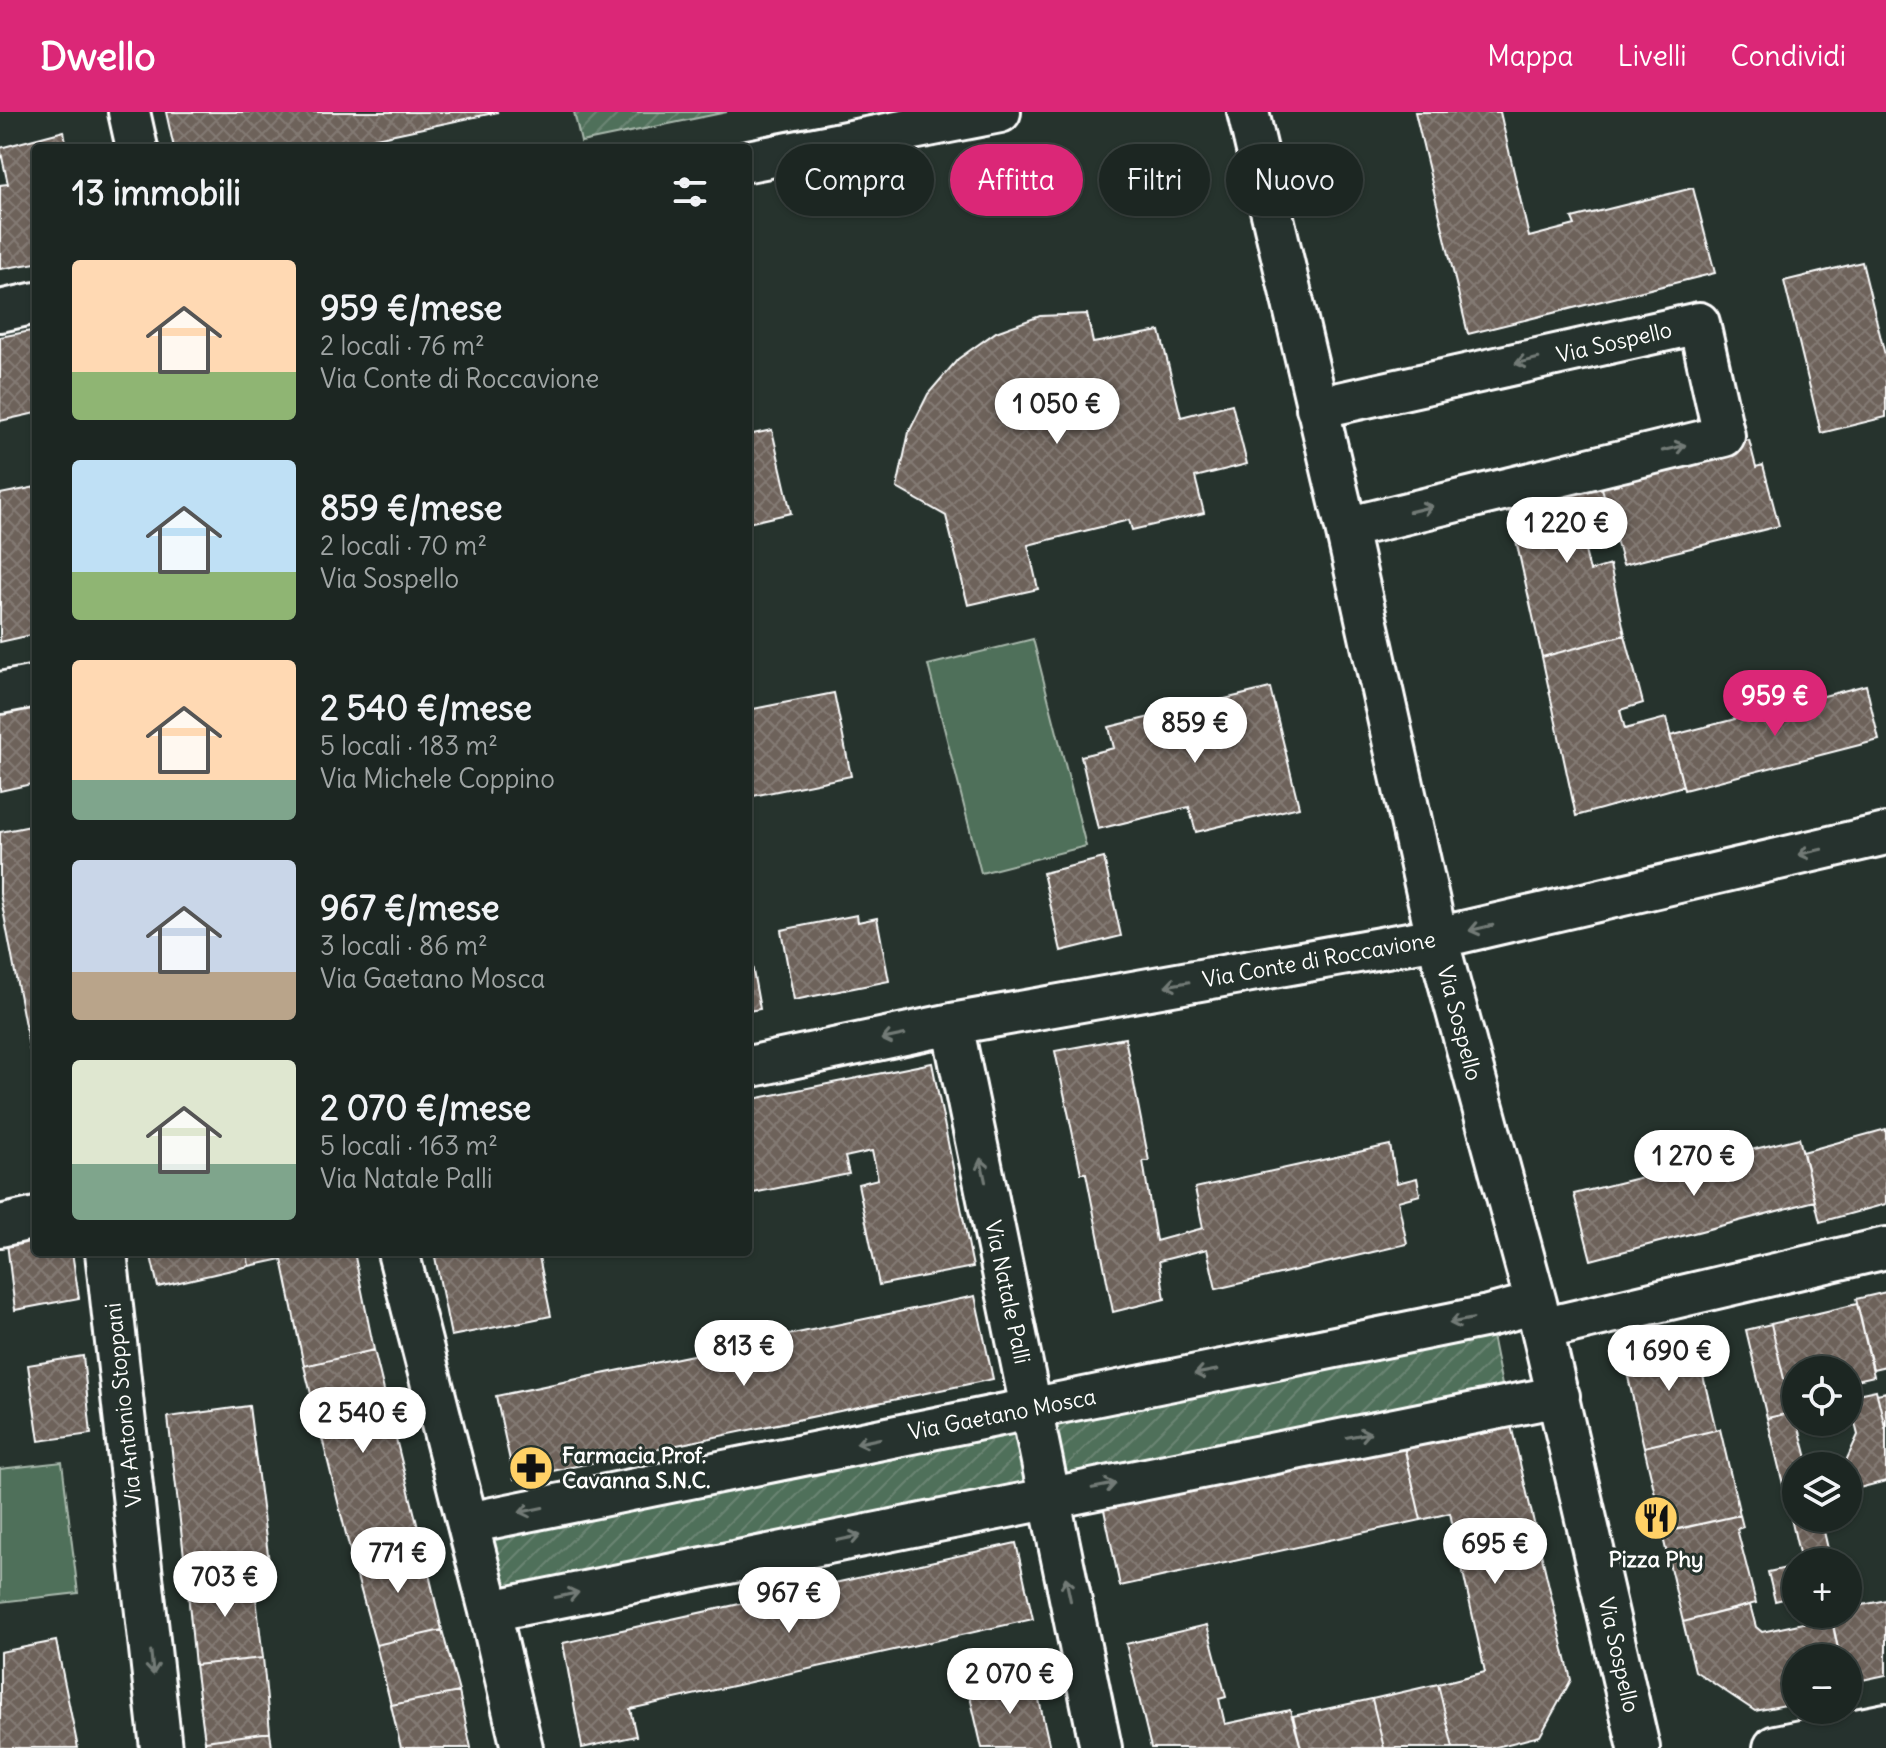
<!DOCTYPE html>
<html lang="it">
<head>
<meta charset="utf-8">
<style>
	body { margin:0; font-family:Delius,sans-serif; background:#29322f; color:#f1f3f6; height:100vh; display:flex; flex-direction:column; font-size:30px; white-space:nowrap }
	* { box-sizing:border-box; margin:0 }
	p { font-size:26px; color:#a0a5a5 }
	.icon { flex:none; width:44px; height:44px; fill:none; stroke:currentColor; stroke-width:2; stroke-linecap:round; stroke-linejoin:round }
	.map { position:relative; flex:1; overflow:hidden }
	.panel { position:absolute; left:32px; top:32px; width:720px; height:1112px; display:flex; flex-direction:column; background:#1c2622; border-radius:8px; box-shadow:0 2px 6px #0004,0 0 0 2px #3a4340 }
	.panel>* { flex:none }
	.hud { position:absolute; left:776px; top:32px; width:760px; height:72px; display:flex; gap:16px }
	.controls { position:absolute; left:1782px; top:1244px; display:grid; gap:16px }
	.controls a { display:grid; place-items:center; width:80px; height:80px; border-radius:50%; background:#1c2622; box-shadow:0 2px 6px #0004,0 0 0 2px #3a4340; font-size:40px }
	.price { position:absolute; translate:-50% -68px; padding:0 18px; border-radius:28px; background:#fff; color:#222; font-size:26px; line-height:52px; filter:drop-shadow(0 2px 4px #0008) }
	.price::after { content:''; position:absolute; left:50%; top:48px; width:24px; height:18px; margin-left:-12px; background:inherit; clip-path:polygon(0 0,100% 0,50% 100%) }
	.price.active { background:#db2777; color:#fff }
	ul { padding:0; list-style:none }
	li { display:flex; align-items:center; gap:24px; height:200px; padding:0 40px }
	li span { display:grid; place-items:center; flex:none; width:224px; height:160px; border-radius:8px; color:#555 }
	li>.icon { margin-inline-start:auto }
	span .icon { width:96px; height:96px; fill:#fffc; stroke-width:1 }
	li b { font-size:34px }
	h2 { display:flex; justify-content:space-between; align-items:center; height:96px; padding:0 40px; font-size:34px }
	.tag { padding:0 28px; border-radius:36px; background:#1c2622; box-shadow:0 2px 6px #0004,0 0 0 2px #3a4340; font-size:28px; line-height:72px }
	.tag.active { background:#db2777; color:#fff }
	header { display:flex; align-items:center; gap:48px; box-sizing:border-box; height:112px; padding:0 40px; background:#db2777; color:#fff }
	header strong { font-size:38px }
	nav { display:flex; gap:44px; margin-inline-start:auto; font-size:28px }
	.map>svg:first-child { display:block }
	.green { fill:#50705a; stroke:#a8b8ac; stroke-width:2 }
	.garden { fill:url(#garden-furrows); stroke:#a8b8ac; stroke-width:2 }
	.building { fill:url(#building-cross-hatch); stroke:#fff; stroke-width:2 }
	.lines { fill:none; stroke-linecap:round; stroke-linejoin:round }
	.street-casing { stroke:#fff; stroke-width:46 }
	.secondary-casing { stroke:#fff; stroke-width:50 }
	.street { stroke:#26332d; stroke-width:40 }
	.secondary { stroke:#26332d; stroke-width:44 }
	.oneway { stroke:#727a76 }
	.labels { text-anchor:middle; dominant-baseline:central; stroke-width:6; stroke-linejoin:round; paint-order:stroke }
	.street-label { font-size:22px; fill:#fff; stroke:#26332d }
	.poi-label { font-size:22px; font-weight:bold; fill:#fff; stroke:#26332d; text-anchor:start }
</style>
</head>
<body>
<header>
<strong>Dwello</strong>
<nav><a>Mappa</a><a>Livelli</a><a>Condividi</a></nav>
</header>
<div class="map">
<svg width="1886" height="1636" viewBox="0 0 1886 1636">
	<defs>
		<pattern id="garden-furrows" width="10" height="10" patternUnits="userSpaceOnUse" patternTransform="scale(2)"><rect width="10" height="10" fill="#50705a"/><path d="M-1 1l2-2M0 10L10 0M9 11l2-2" fill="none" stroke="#6a8573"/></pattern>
		<pattern id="building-cross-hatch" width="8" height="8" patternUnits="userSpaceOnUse" patternTransform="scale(2)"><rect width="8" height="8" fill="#6d625a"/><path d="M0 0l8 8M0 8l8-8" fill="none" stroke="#837a73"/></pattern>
	</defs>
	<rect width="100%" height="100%" fill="#26332d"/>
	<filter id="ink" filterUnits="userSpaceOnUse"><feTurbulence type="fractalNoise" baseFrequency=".0125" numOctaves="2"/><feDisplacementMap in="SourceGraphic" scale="16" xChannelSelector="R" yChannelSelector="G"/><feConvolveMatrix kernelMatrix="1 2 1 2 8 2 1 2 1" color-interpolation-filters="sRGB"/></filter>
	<g filter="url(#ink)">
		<path class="green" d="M1033 527 1086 734 981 761 928 553Z
			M62 1350 78 1481 0 1490V1357Z"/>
		<path class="garden" d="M574 0H727L581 30Z
			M1488 1204 1506 1293 490 1499 468 1411Z"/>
		<path class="building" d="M166 0H498L329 36H174Z
			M1415 0H1500L1529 125 1575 113 1572 106 1693 76 1715 161 1468 222Z
			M64 19 67 36H36V151L0 157V73L8 72 0 36Z
			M1862 150 1886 247V305L1821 321 1784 169Z
			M1087 202 1093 231 1160 219 1181 305 1232 292 1247 352 1195 365 1204 401 1132 418 1129 408 1028 433 1038 477 968 493 946 404 897 376 909 320 928 282 958 247 996 220 1040 204Z
			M36 218V301L0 309V225Z
			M772 318 791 401 748 411V323Z
			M1749 328 1756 355 1763 353 1779 414 1623 453 1599 365Z
			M1599 365 1616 430 1585 439 1590 459 1610 453 1625 523 1542 545 1507 388Z
			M36 375V522L0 530V382Z
			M1625 523 1643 591 1620 598 1625 617 1666 606 1683 674 1576 704 1542 545Z
			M1866 573 1879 628 1684 678 1670 624Z
			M1270 576 1299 695 1196 720 1189 695 1098 717 1081 644 1114 636 1109 615Z
			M834 581 851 664 748 685V598Z
			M36 588V671L0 679V595Z
			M36 713V971L0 782V720Z
			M1104 746 1121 824 1061 839 1043 761Z
			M857 803 858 810 877 806 889 869 794 888 781 818Z
			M748 832 760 897 748 899Z
			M1125 926 1149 1049H1143L1156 1129 1203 1116 1195 1076 1390 1033 1397 1071 1417 1066 1420 1083 1398 1089 1407 1132 1216 1177 1207 1137 1159 1149 1165 1187 1113 1200 1086 1061H1081L1055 939Z
			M932 951 973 1155 879 1173 858 1072 878 1067 872 1039 845 1045 849 1062 748 1082V988Z
			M1886 1017V1092L1820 1110 1803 1040Z
			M1799 1026 1815 1089 1591 1148 1574 1082Z
			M36 1124V1140H72L79 1186 15 1198 7 1131Z
			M150 1140H247L249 1154 158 1175Z
			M247 1140H354L374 1238 304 1254 282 1147 249 1154Z
			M434 1140H538L551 1204 451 1224Z
			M1886 1180V1254L1873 1257 1856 1187Z
			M975 1184 993 1267 514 1367 496 1284Z
			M1857 1192 1874 1264 1848 1270V1258H1796V1283L1788 1284 1771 1212Z
			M1771 1212 1788 1284H1791L1795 1300 1767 1306 1746 1218Z
			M1694 1226 1716 1318 1644 1335 1623 1243Z
			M374 1238 422 1432 353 1450 304 1254Z
			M83 1244 91 1322 39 1329 28 1253Z
			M1876 1278 1886 1319V1369L1848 1379V1354H1824L1846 1349 1858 1323 1848 1284Z
			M1886 1280V1319L1877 1282Z
			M249 1294 270 1458 187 1470 168 1305Z
			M1795 1300 1809 1354H1796V1391L1788 1393 1767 1306Z
			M1510 1309 1571 1568 1540 1624 1492 1636H1453L1438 1572 1485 1560 1450 1401 1421 1408 1404 1333Z
			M1720 1317 1740 1403 1664 1420 1644 1335Z
			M1402 1326 1421 1408 1120 1474 1103 1393Z
			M1796 1391V1406H1821L1830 1446 1801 1450 1788 1393Z
			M1740 1403 1743 1415 1737 1417 1756 1491 1683 1510 1662 1421Z
			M1016 1431 1033 1507 630 1597 636 1624 582 1636 563 1531Z
			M422 1432 442 1518 376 1533 353 1450Z
			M1796 1454V1484L1775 1489 1768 1460Z
			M253 1460 263 1546 195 1553 187 1470Z
			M1886 1488V1563L1848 1571V1546H1840L1831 1502H1848V1496Z
			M1750 1493 1756 1515 1762 1520 1831 1505 1840 1546H1796V1591L1755 1599 1695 1559 1683 1510Z
			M1207 1513 1226 1585 1219 1587 1225 1612 1290 1598 1301 1636H1151L1126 1532Z
			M442 1518 459 1580 391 1593 376 1533Z
			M56 1529 78 1636H0V1540Z
			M263 1546 270 1620 205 1629 195 1553Z
			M1034 1566 1050 1636H982L969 1580Z
			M1438 1572 1453 1636H1384L1372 1587Z
			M459 1580 471 1636H401L391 1593Z
			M1372 1587 1384 1636H1301L1293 1604Z
			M270 1620 272 1636H205V1629Z"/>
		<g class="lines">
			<g class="street-casing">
				<path id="street" d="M129 0 137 36
					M1248 0 1346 416 1437 826 1536 1191 1639 1636
					M748 49 1000 0
					M0 199 36 191
					M1317 296 1699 211 1724 324 1346 416
					M0 581 36 574
					M952 912 1101 1636
					M748 955 952 912 1437 826 1886 722
					M0 1114 36 1106
					M106 1140 161 1636
					M398 1140 490 1499 522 1636
					M1542 1217 1886 1136
					M468 1411 1488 1204 1536 1191
					M490 1499 1559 1284"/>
			</g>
			<g class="secondary-casing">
				<path id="secondary" d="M1776 1636 1886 1614"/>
			</g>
			<use href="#street" class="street"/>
			<use href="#secondary" class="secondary"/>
		</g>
		<defs><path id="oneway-shaft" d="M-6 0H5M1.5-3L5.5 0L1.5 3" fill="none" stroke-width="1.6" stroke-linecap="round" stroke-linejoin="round" transform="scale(2)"/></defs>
		<g class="oneway">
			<use href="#oneway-shaft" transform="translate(1527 249) rotate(167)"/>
			<use href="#oneway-shaft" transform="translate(1674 336) rotate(-14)"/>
			<use href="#oneway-shaft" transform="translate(1421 397) rotate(-14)"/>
			<use href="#oneway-shaft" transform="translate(1810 740) rotate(167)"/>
			<use href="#oneway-shaft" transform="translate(1481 816) rotate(167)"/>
			<use href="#oneway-shaft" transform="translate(1177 872) rotate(170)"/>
			<use href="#oneway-shaft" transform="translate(893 925) rotate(168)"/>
			<use href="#oneway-shaft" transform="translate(983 1058) rotate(-102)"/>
			<use href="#oneway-shaft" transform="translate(1461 1209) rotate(169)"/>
			<use href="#oneway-shaft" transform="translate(1206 1260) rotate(169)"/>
			<use href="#oneway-shaft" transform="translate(1359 1323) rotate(-11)"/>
			<use href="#oneway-shaft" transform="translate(868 1329) rotate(168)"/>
			<use href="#oneway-shaft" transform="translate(1104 1374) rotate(-11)"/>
			<use href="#oneway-shaft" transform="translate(531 1398) rotate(168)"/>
			<use href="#oneway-shaft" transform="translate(849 1426) rotate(-12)"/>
			<use href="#oneway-shaft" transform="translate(1068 1477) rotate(-102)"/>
			<use href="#oneway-shaft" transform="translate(567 1483) rotate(-12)"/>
			<use href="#oneway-shaft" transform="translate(152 1551) rotate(84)"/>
		</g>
	</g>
	<defs>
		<g id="pharmacy-disc" transform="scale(2.3)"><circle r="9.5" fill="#ffd166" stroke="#26332d"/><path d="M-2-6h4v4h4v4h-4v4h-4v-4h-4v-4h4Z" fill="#111"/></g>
		<g id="restaurant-disc" transform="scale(2.3)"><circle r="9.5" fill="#ffd166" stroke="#26332d"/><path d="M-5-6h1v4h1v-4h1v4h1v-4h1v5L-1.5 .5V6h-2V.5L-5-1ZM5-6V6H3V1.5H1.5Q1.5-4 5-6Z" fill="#111"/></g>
	</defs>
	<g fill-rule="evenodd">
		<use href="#pharmacy-disc" x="531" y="1356"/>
		<use href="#restaurant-disc" x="1656" y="1406"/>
	</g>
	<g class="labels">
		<g class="street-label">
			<text transform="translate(1614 230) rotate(-13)">Via Sospello</text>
			<text transform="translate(1319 847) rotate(-10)">Via Conte di Roccavione</text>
			<text transform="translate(1460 911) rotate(75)">Via Sospello</text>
			<text transform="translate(1008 1180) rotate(78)">Via Natale Palli</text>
			<text transform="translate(123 1293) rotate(-96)">Via Antonio Stoppani</text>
			<text transform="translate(1002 1302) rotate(-11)">Via Gaetano Mosca</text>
			<text transform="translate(1619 1543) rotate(77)">Via Sospello</text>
		</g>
		<g class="poi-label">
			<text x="562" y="1343">Farmacia Prof.<tspan x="562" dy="25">Cavanna S.N.C.</tspan></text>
			<text x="1656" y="1447" text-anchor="middle">Pizza Phy</text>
		</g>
	</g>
</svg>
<div class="controls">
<a><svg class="icon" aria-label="locate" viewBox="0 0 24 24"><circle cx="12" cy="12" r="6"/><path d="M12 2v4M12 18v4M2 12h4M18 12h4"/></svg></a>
<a><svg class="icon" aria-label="layers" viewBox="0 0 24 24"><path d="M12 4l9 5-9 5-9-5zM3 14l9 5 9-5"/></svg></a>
<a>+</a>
<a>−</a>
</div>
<b class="price" style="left:1057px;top:334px">1 050 €</b>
<b class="price" style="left:1567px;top:453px">1 220 €</b>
<b class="price active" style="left:1775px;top:626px">959 €</b>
<b class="price" style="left:1195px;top:653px">859 €</b>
<b class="price" style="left:1694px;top:1086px">1 270 €</b>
<b class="price" style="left:744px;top:1276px">813 €</b>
<b class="price" style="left:1669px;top:1281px">1 690 €</b>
<b class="price" style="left:363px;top:1343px">2 540 €</b>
<b class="price" style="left:1495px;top:1474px">695 €</b>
<b class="price" style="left:398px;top:1483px">771 €</b>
<b class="price" style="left:225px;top:1507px">703 €</b>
<b class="price" style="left:789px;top:1523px">967 €</b>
<b class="price" style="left:1010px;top:1604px">2 070 €</b>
<div class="hud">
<a class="tag">Compra</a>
<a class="tag active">Affitta</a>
<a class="tag">Filtri</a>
<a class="tag">Nuovo</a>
</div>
<section class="panel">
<h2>13 immobili<svg class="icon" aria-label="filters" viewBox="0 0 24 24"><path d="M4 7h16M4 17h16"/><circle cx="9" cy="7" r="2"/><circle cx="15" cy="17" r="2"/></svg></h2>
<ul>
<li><span style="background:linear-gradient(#ffd9b3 70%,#8fb573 0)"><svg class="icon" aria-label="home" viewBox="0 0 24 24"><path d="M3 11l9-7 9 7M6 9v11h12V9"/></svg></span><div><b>959 €/mese</b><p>2 locali · 76 m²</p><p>Via Conte di Roccavione</p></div></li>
<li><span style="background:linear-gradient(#bfe0f5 70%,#8fb573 0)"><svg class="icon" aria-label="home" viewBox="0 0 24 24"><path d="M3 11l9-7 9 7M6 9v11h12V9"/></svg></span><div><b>859 €/mese</b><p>2 locali · 70 m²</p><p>Via Sospello</p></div></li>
<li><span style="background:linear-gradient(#ffd9b3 75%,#7fa58c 0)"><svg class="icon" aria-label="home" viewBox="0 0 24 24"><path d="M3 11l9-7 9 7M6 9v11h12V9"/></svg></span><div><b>2 540 €/mese</b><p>5 locali · 183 m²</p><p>Via Michele Coppino</p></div></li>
<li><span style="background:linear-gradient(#c9d6e8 70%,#b9a48a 0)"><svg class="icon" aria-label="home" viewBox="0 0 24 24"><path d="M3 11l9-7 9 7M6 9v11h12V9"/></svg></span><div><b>967 €/mese</b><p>3 locali · 86 m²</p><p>Via Gaetano Mosca</p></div></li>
<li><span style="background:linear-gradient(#dfe7d0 65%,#7fa58c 0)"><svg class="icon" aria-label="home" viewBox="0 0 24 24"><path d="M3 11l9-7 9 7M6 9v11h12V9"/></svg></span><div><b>2 070 €/mese</b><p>5 locali · 163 m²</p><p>Via Natale Palli</p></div></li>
</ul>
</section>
</div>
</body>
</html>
